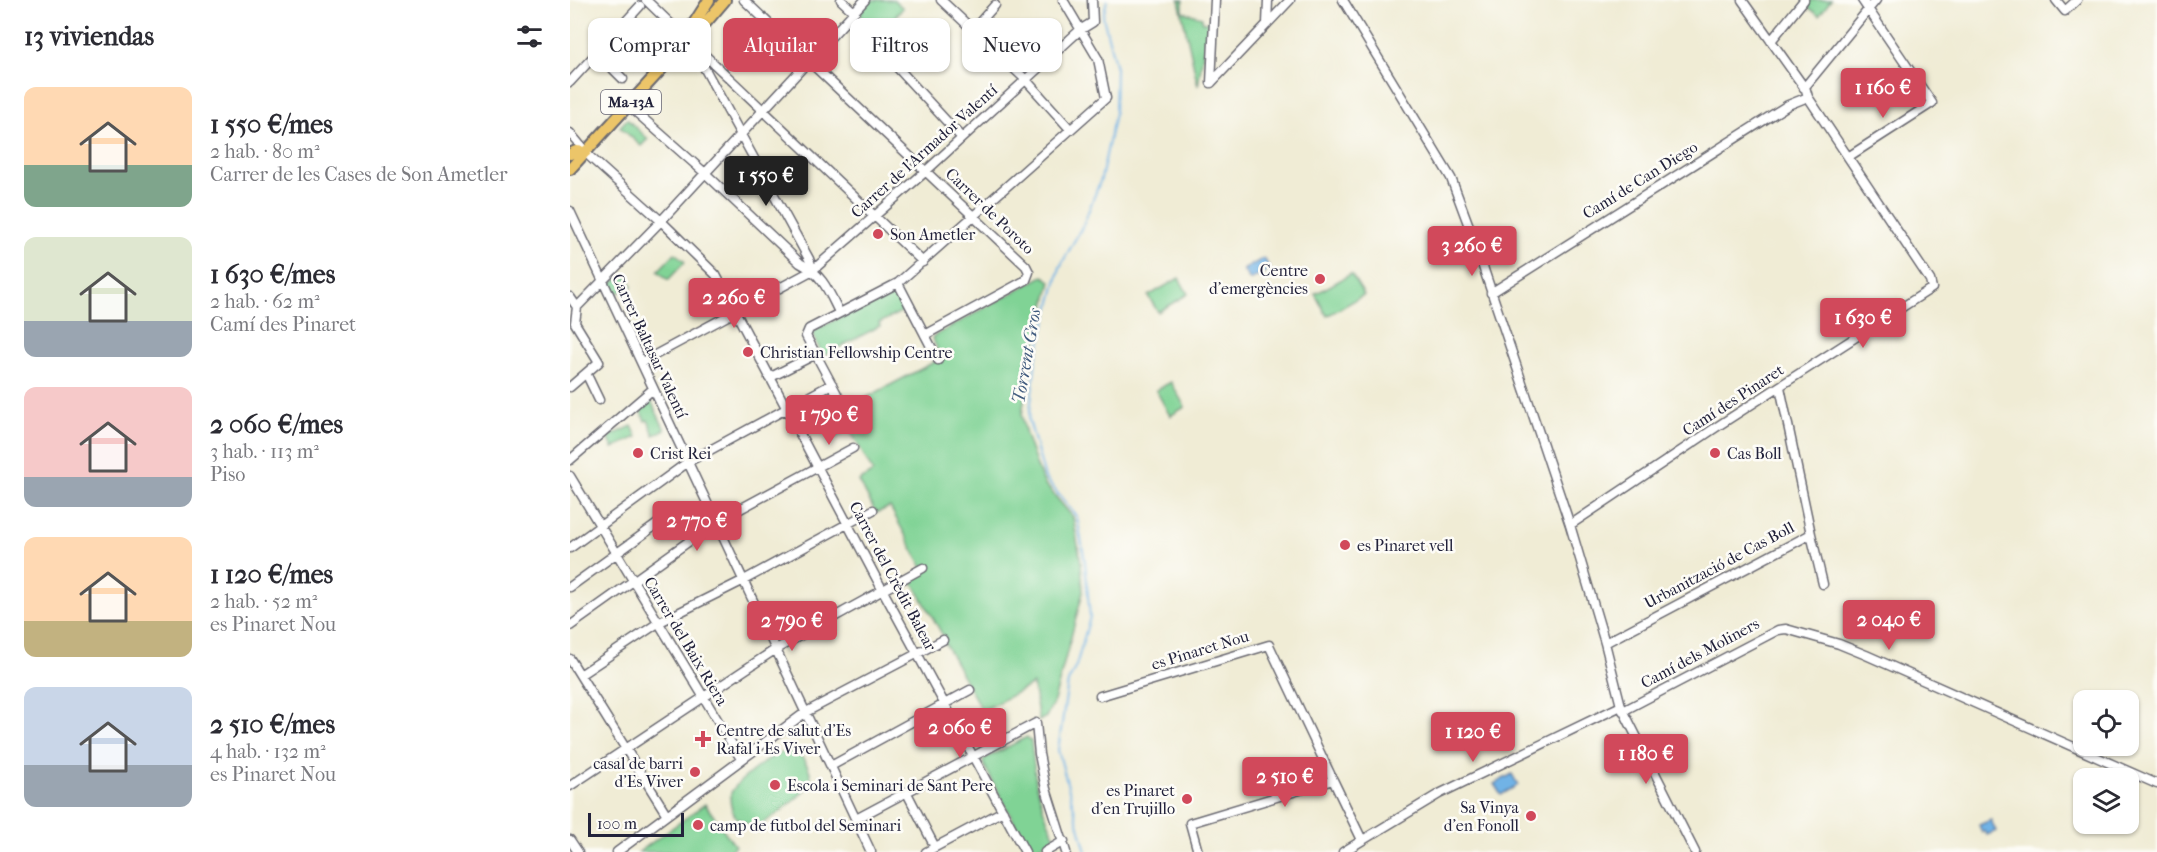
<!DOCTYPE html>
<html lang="es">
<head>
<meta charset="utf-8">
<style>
	body { margin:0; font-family:"IM FELL French Canon",serif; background:#f7f7f7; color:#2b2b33; height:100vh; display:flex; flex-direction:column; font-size:22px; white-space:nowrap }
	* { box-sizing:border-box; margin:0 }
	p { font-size:20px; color:#7c7c81 }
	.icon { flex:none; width:33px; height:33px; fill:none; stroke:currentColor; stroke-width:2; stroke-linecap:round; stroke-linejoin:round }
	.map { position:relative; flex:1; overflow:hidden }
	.details { display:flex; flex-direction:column; background:#fff; width:570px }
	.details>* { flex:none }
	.top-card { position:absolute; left:18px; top:18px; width:570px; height:54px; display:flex; gap:12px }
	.controls { position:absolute; left:1503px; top:690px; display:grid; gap:12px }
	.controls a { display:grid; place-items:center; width:66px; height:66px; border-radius:12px; background:#fff; box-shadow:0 2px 4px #0004; font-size:30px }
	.scale { position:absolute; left:18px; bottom:15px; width:96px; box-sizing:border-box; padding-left:6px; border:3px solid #22223b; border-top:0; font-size:16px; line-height:21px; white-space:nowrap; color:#22223b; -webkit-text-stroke:4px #fdfcf7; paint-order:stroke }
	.price { position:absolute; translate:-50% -51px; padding:0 14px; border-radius:6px; background:#d1495b; color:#fff; font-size:20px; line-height:39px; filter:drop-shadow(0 2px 3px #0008) }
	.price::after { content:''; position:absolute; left:50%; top:36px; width:18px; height:14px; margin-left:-9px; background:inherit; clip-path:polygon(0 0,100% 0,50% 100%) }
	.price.active { background:#222; color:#fff }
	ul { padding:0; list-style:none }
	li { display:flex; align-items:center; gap:18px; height:150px; padding:0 24px }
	li span { display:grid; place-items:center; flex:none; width:168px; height:120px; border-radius:12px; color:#555 }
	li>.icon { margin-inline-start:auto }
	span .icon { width:72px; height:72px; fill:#fffc; stroke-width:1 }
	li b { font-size:26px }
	h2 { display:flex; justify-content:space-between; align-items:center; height:72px; padding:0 24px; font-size:26px }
	.chip { padding:0 21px; border-radius:12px; background:#fff; box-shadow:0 2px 4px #0004; font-size:21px; line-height:54px }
	.chip.active { background:#d1495b; color:#fff }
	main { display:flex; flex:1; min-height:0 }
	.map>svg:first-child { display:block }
	.green { fill:#80d395; stroke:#517a68; stroke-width:1.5 }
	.water { fill:#71b3e6; stroke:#4a6a90; stroke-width:1.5 }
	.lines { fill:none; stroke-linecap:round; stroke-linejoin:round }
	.stream { stroke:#71b3e6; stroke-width:2 }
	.minor-casing { stroke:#6a6971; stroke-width:11 }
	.major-casing { stroke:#6a6971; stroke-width:14 }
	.minor { stroke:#fff; stroke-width:8 }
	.major { stroke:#ecc569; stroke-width:10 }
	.poi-dot { fill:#d1495b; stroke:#fdfcf7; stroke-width:2 }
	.labels { text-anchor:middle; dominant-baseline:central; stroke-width:5; stroke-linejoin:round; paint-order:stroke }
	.shield { fill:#fdfcf7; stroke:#646373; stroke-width:1.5 }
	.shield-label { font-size:15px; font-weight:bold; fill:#22223b }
	.street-label { font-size:16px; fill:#22223b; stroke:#fdfcf7 }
	.poi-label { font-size:16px; fill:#22223b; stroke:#fdfcf7; text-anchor:start }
	.water-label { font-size:18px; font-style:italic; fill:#425c7f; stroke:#fdfcf7 }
</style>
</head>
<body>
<main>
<section class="details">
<h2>13 viviendas<svg class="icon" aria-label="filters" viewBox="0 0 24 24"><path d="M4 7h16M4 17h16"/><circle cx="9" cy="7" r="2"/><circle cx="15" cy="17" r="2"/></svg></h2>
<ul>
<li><span style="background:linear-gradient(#ffd9b3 65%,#7fa58c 0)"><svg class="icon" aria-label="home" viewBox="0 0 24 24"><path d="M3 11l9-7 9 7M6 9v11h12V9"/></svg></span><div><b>1 550 €/mes</b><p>2 hab. · 80 m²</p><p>Carrer de les Cases de Son Ametler</p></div></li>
<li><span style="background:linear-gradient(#dfe7d0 70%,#9aa5b1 0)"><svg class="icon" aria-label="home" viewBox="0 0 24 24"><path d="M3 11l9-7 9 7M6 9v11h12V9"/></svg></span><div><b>1 630 €/mes</b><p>2 hab. · 62 m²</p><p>Camí des Pinaret</p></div></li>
<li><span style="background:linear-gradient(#f6c9c9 75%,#9aa5b1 0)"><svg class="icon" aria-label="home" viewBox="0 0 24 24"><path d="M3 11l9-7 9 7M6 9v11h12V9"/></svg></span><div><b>2 060 €/mes</b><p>3 hab. · 113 m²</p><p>Piso</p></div></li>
<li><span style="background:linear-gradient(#ffd9b3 70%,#c2b280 0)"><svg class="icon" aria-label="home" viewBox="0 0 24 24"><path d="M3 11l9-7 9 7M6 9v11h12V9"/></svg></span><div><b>1 120 €/mes</b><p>2 hab. · 52 m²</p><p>es Pinaret Nou</p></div></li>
<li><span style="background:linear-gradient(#c9d6e8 65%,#9aa5b1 0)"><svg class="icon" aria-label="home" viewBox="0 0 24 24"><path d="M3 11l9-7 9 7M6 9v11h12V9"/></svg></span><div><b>2 510 €/mes</b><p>4 hab. · 132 m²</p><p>es Pinaret Nou</p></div></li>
</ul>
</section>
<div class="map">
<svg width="1587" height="852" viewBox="0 0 1587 852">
	<rect width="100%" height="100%" fill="#fdfcf7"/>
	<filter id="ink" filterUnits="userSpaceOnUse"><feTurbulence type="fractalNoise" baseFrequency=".0167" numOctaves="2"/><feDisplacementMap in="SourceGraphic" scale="12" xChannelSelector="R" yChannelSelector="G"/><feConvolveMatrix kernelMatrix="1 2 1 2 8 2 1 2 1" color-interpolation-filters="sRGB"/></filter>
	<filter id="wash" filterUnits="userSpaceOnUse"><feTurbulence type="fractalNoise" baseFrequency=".008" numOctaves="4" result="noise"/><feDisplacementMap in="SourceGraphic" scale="24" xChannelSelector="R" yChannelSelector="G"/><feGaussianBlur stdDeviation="1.35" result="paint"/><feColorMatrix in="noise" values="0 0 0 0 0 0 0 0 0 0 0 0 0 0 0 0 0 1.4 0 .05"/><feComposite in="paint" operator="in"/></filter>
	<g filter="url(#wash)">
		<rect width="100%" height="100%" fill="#f0ecd5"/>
		<path class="green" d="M301 0H324L333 8 307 36 291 21V11Z
			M609 0H613V12L632 17V22H638L628 86Z
			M1241 0H1261L1249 16 1237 6Z
			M57 119 78 139 71 146 50 127Z
			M105 253 115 262 98 280 88 271Z
			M781 274 794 295 757 316 745 294Z
			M57 275 62 287 45 294 40 283Z
			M473 276 481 281 458 375 452 415 456 435 469 472 475 484 503 517 511 563 513 592 484 701 476 717 469 721 463 684 412 711 373 640V636L341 579 353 568 320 507 306 513 289 481 303 472 271 414 278 430 266 437 254 413 266 407 269 412 368 360 371 358 362 337Z
			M609 278 618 294 588 312 578 296Z
			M325 290 335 310 309 323 310 326 253 356 243 336V331Z
			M601 382 615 407 600 416 586 390Z
			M81 401 95 430 84 435 78 420 75 421 70 409Z
			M62 426 67 437 43 448 38 437Z
			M457 737 461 741 466 783 474 811 485 838 463 851 459 850 413 763 414 759Z
			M221 752 228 753C235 760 243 772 240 782 236 793 197 824 186 825 179 825 169 821 165 816 161 810 159 800 161 793 165 783 201 755 211 753 214 752 217 752 221 752Z
			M135 804 165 846 158 852H69Z"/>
		<path class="water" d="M694 258 700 269 680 280 673 270Z
			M942 774 948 785 931 795 924 784Z
			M1421 820 1426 831 1417 835 1415 831 1412 833 1409 825Z"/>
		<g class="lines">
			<path class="stream" d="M516 852 488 750 498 682 506 666 520 617 515 562 507 517 475 478 459 420 466 359 490 267 513 225 531 179 545 113 546 68 533 17 537 0"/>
		</g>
	</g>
	<g filter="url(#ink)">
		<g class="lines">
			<g class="minor-casing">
				<path id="minor" d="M76 0 104 27 113 41
					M174 0 456 266 459 272 456 280 355 335
					M271 0 284 12
					M371 0 455 79 500 129
					M773 0 881 178 903 237 1000 525 1035 643 1051 706 1125 852
					M1486 0 1495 11 1507 0
					M281 17 391 137
					M697 24 698 0
					M403 30 425 5
					M463 30 483 55
					M120 41 353 262
					M1201 41 1234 0
					M124 49 239 259 243 270
					M27 53 53 79
					M0 82 70 6
					M641 83 720 0
					M641 83 645 0
					M1234 88 1306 0
					M58 105 135 173 230 263C253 275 258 290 269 312
					M0 133 20 157 91 221 146 275 312 589 455 852
					M1278 157 1362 103 1292 0
					M0 211 301 852
					M328 283 368 360
					M921 293 1218 105 1238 97
					M0 297 7 307
					M72 362 243 270 356 171 510 30 523 22 522 0
					M16 373 29 400
					M199 378 246 354
					M0 387 29 362 5 323 7 307 91 221 295 0
					M275 409 236 336 239 329 328 283 536 98 528 59 493 0
					M0 460 83 389
					M0 476 171 759
					M1000 525 1151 424 1362 288 1360 280 1238 97 1236 90 1172 0
					M1241 534 1253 584
					M0 548 118 462 262 384
					M0 587 104 512
					M0 626 146 522 283 448
					M1035 643 1241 534 1210 387
					M0 659 97 815
					M10 675 88 623 174 580 303 510
					M530 696 699 645 763 780
					M1053 711 1208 630 1216 629 1269 644 1296 655 1587 784
					M261 766 400 690
					M0 786 206 649 353 568
					M337 793 365 847
					M286 819 466 723 469 754 476 789 496 852
					M0 840 8 852
					M47 852 236 712 373 640
					M356 852 433 811
					M475 852 494 841
					M628 852 620 823 763 780 792 840
					M773 852 869 794 1051 706"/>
			</g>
			<g class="major-casing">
				<path id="major" d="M114 39 139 0
					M0 154 6 151 16 152
					M0 169 107 52 120 41 155 0"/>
			</g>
			<use href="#minor" class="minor"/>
			<use href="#major" class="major"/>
		</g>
	</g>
	<g class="poi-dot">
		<circle cx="308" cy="234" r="6"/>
		<circle cx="750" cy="279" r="6"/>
		<circle cx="178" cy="352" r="6"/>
		<circle cx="68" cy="453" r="6"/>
		<circle cx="1145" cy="453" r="6"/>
		<circle cx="775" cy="545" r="6"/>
		<path d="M130 730h6v6h6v6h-6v6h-6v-6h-6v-6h6z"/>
		<circle cx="125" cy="772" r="6"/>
		<circle cx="205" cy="785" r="6"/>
		<circle cx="617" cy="799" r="6"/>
		<circle cx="961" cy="816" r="6"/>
		<circle cx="128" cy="825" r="6"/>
	</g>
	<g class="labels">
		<rect class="shield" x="31" y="90" width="60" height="24" rx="4.5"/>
		<g class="shield-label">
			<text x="61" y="102">Ma-13A</text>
		</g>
		<g class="street-label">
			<text transform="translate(354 151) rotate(-42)">Carrer de l'Armador Valentí</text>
			<text transform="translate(1070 180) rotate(-32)">Camí de Can Diego</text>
			<text transform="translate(420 211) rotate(44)">Carrer de Poroto</text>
			<text transform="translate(80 346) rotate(65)">Carrer Baltasar Valentí</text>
			<text transform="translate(1163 400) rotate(-33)">Camí des Pinaret</text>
			<text transform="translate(1149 565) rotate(-28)">Urbanització de Cas Boll</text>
			<text transform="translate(323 576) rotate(62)">Carrer del Crèdit Balear</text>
			<text transform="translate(116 641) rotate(59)">Carrer del Baix Riera</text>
			<text transform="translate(630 650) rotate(-17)">es Pinaret Nou</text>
			<text transform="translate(1130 653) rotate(-28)">Camí dels Moliners</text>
		</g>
		<g class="poi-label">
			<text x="320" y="234">Son Ametler</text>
			<text x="738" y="270" text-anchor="end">Centre<tspan x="738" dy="18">d'emergències</tspan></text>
			<text x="190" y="352">Christian Fellowship Centre</text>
			<text x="80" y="453">Crist Rei</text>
			<text x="1157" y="453">Cas Boll</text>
			<text x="787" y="545">es Pinaret vell</text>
			<text x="146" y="730">Centre de salut d'Es<tspan x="146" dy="18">Rafal i Es Viver</tspan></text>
			<text x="113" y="763" text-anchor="end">casal de barri<tspan x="113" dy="18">d'Es Viver</tspan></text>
			<text x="217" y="785">Escola i Seminari de Sant Pere</text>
			<text x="605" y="790" text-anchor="end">es Pinaret<tspan x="605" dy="18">d'en Trujillo</tspan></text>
			<text x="949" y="807" text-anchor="end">Sa Vinya<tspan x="949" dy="18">d'en Fonoll</tspan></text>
			<text x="140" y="825">camp de futbol del Seminari</text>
		</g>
		<g class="water-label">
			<text transform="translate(457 356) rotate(-80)">Torrent Gros</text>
		</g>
	</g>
</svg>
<div class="controls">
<a><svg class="icon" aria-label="locate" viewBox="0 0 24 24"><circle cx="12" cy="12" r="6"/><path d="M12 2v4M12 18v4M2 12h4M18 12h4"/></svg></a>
<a><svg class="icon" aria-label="layers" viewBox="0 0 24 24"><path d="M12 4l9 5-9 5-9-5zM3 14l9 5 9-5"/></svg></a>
</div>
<div class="scale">100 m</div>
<b class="price" style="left:1313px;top:119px">1 160 €</b>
<b class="price active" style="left:196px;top:207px">1 550 €</b>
<b class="price" style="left:902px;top:277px">3 260 €</b>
<b class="price" style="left:164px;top:329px">2 260 €</b>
<b class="price" style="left:1293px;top:349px">1 630 €</b>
<b class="price" style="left:259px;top:446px">1 790 €</b>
<b class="price" style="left:127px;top:552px">2 770 €</b>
<b class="price" style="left:1319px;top:651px">2 040 €</b>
<b class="price" style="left:222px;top:652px">2 790 €</b>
<b class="price" style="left:390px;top:759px">2 060 €</b>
<b class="price" style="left:903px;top:763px">1 120 €</b>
<b class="price" style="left:1076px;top:785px">1 180 €</b>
<b class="price" style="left:715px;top:808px">2 510 €</b>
<div class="top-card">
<a class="chip">Comprar</a>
<a class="chip active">Alquilar</a>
<a class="chip">Filtros</a>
<a class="chip">Nuevo</a>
</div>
</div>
</main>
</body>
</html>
